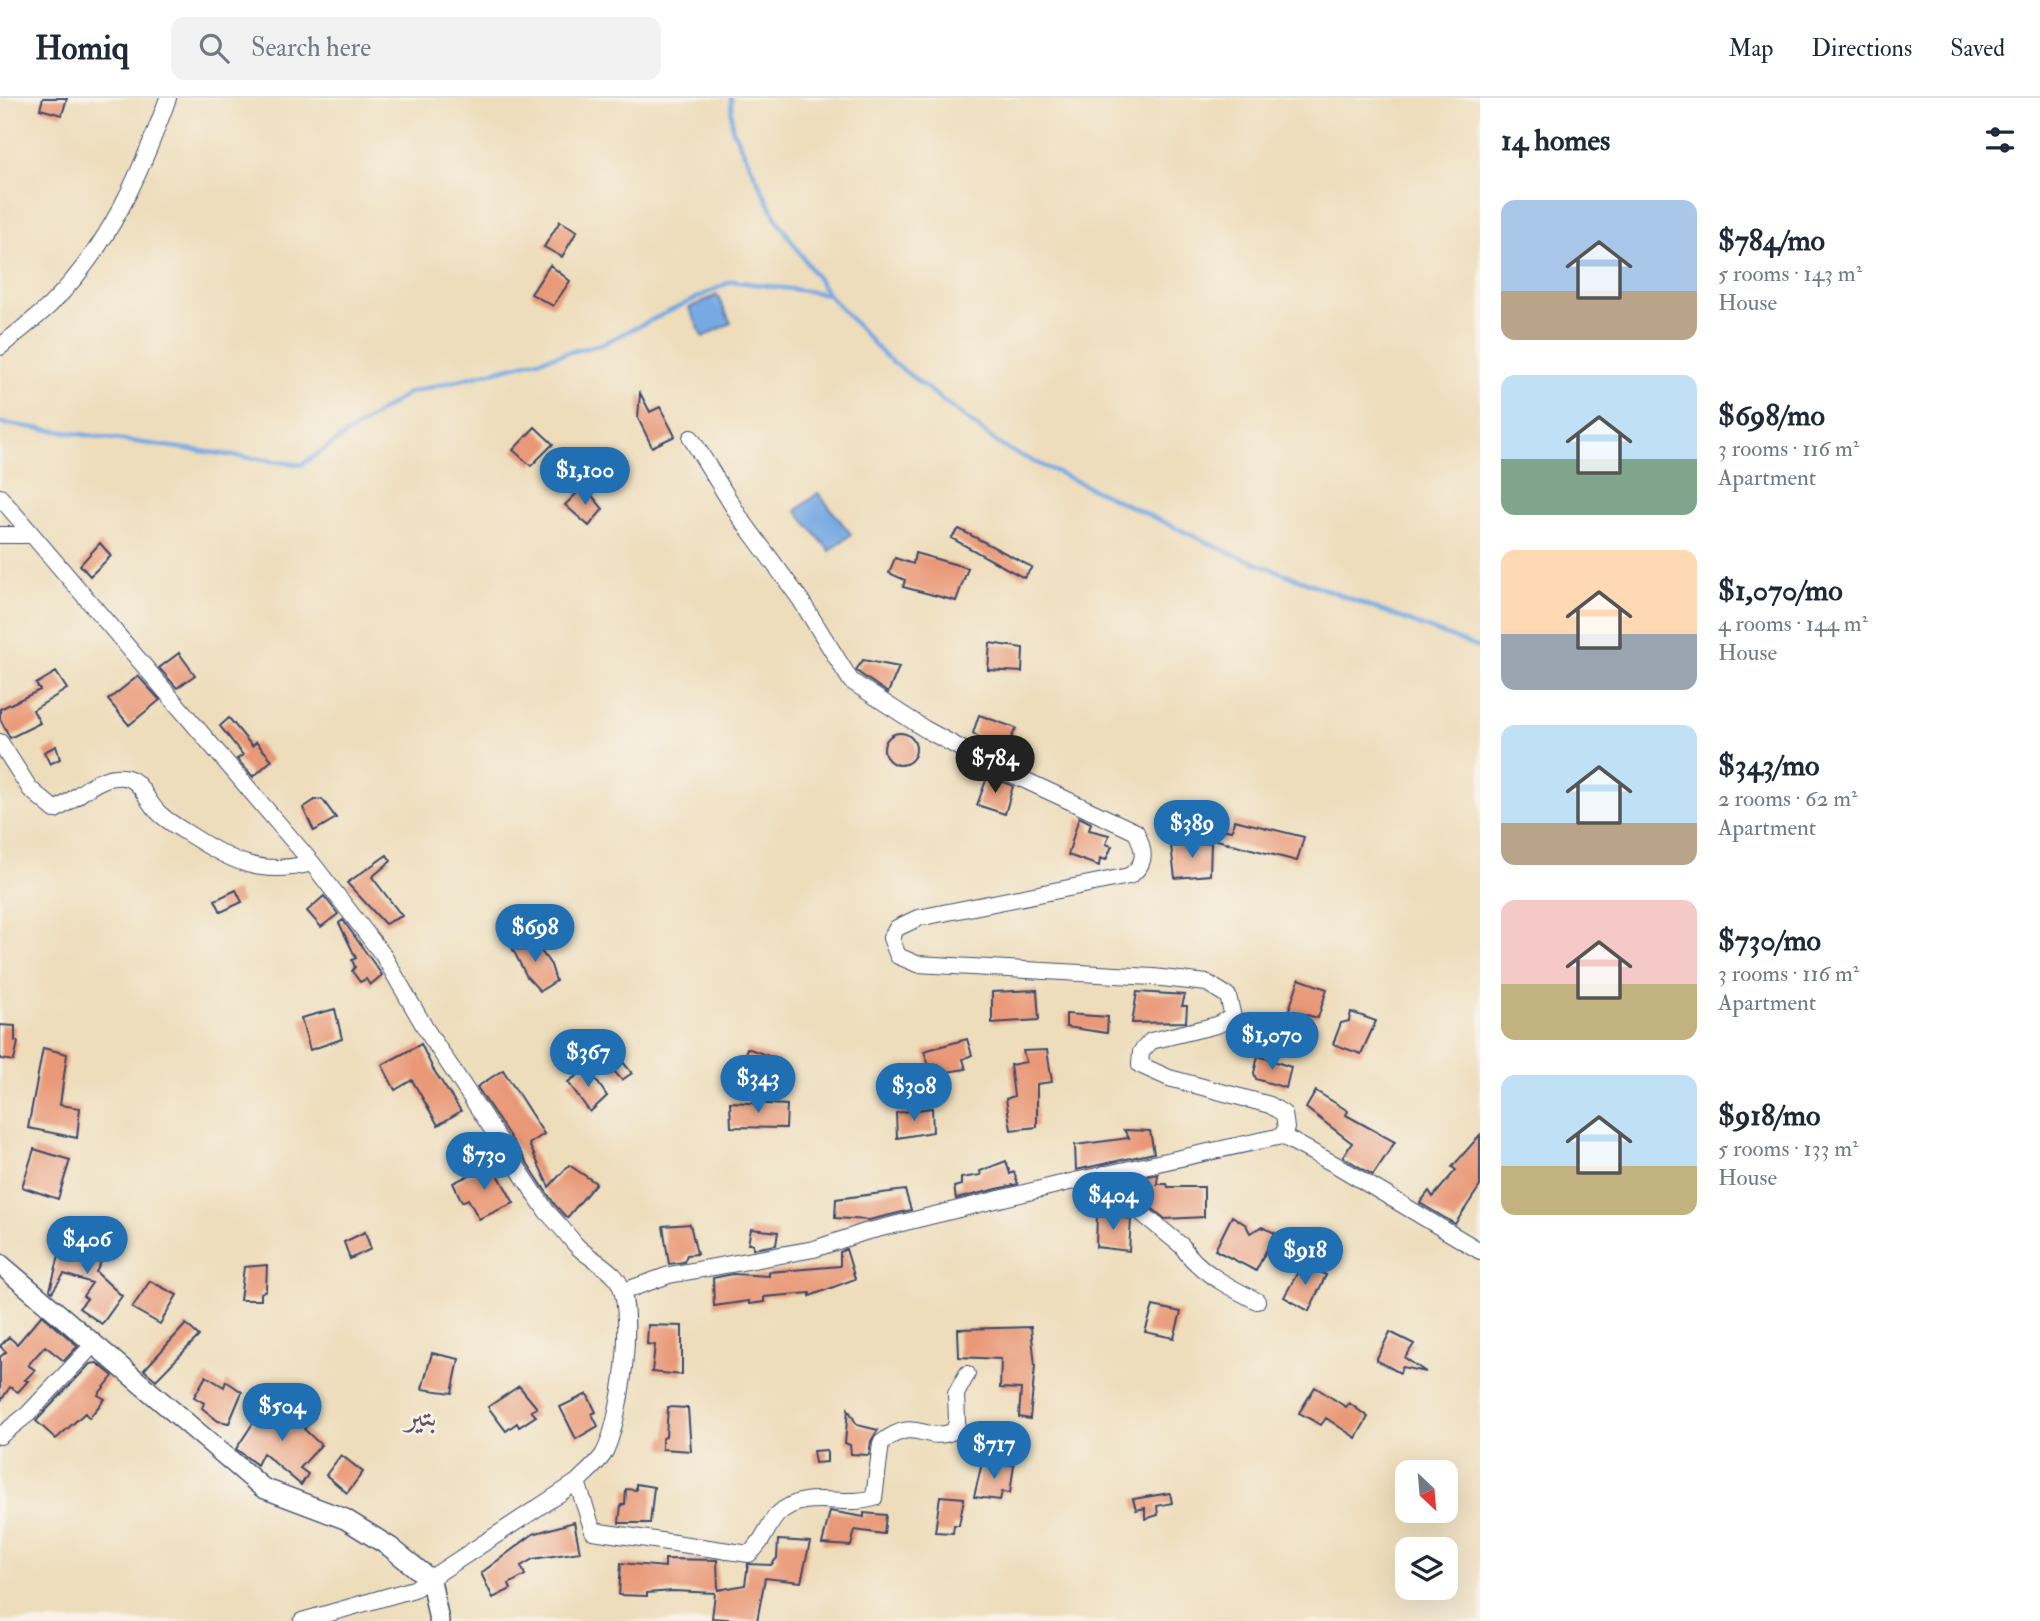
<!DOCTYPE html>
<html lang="en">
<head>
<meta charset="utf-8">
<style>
	body { margin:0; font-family:"IM FELL Double Pica",Amiri,serif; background:#f2f2f3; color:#1f2937; height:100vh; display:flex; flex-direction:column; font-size:26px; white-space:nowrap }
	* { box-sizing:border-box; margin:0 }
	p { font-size:23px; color:#747a83 }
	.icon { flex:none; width:38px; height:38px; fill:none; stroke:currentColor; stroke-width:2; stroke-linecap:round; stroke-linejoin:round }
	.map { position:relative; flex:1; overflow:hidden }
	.panel { display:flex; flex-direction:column; background:#fff; width:560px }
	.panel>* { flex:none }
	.needle { width:46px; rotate:154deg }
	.controls { position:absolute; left:1395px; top:1362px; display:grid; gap:14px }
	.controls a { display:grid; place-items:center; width:63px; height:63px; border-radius:14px; background:#fff; box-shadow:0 7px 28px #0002; font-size:35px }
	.price { position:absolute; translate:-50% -60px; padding:0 16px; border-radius:24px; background:#1f6fb2; color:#fff; font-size:23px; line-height:46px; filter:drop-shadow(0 2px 4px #0008) }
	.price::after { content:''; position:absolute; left:50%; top:42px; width:21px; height:16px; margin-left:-10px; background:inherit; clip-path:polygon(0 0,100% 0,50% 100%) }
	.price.on { background:#222; color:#fff }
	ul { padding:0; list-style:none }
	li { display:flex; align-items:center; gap:21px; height:175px; padding:0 21px }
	li span { display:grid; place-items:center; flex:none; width:196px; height:140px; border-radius:14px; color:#555 }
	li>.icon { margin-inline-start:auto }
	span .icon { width:84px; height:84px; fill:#fffc; stroke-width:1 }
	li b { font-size:30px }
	h2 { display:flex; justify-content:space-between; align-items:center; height:84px; padding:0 21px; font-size:30px }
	header { display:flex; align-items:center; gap:42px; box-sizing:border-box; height:98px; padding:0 35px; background:#fff; border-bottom:2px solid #e0e1e3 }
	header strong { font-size:33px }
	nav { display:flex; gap:38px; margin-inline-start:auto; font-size:24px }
	.search { width:490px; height:63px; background:#f2f2f3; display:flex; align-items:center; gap:18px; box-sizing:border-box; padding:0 24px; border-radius:14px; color:#747a83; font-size:26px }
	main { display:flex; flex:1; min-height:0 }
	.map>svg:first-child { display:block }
	.water { fill:#77aae3; stroke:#496ca0; stroke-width:2 }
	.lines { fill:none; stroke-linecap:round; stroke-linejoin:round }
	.stream { stroke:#77aae3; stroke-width:4.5 }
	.building { fill:#e99977 }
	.minor-casing { stroke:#3b496c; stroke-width:18 }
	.tertiary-casing { stroke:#3b496c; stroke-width:22 }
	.minor { stroke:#fff; stroke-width:16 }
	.tertiary { stroke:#fff; stroke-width:19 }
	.labels { text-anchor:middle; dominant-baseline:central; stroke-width:5; stroke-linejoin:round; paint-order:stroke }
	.quarter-label { font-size:33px; fill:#635467; stroke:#f7f3e8 }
</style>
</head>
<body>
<header>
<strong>Homiq</strong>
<div class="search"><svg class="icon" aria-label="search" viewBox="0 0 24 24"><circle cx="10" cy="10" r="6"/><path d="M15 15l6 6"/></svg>Search here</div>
<nav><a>Map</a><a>Directions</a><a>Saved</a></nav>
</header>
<main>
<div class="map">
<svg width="1480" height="1523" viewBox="0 0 1480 1523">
	<rect width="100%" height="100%" fill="#f7f3e8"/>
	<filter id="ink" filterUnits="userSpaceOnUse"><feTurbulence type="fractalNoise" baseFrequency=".0143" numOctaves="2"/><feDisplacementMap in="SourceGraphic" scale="14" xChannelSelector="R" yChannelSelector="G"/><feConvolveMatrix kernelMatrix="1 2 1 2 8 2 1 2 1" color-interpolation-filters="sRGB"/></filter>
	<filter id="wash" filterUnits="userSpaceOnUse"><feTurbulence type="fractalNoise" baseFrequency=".00686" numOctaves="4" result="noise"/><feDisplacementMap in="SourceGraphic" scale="28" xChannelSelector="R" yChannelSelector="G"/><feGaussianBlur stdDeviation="1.57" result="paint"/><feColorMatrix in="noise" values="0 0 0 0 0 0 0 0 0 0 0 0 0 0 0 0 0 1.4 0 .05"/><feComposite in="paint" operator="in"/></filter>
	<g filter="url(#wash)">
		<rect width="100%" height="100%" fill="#edb"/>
		<path class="water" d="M717 197 731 225 703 239 689 210Z
			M818 395 851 436 830 453 796 413Z"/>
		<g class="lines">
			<path class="stream" d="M731 0 732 30 776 120 828 196 885 258 1003 349 1230 455 1480 550
				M0 325 301 367 408 295 602 246 732 183 828 196"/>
		</g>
		<g id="blocks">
			<path class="building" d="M43 0H67L62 17 40 11Z
				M560 123 577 133 562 159 544 149Z
				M550 167 570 183 553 208 531 196Z
				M640 295 650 314 660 309 675 338 652 349 638 320Z
				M535 329 553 346 531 368 513 352Z
				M581 391 587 399 590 395 603 411 589 428 565 407Z
				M959 431 1032 469 1024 480 951 440Z
				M100 445 111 458 90 478 80 467Z
				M915 455 968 470 956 503 903 489 905 482 889 475 895 460 913 466Z
				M990 545 1023 550 1022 574 988 572Z
				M179 555 195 577 177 590 159 570Z
				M863 562 899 569 888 595 859 575 856 572Z
				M56 574 67 591 33 612 40 625 10 640 0 621V611L40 592 36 586Z
				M138 578 160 602 129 627 108 602Z
				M979 617 1016 630 1002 659 977 647 980 640 973 635Z
				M229 620 252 648 256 644 272 662 253 679 237 661 243 657 220 628Z
				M884 651a16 16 0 1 1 32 0a16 16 0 1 1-32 0Z
				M56 648 60 661 50 666 44 654Z
				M988 677 1013 688 1005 716 977 707Z
				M322 701 336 720 314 733 303 710 315 702Z
				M1079 719 1091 725 1089 732 1109 737 1106 746 1112 748 1106 762 1100 760 1099 768 1068 757Z
				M1234 722 1304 739 1297 763 1186 734 1188 725 1232 733Z
				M1211 744 1210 777 1175 780 1171 748Z
				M387 757 391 763 372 779 402 818 385 826 347 785Z
				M236 792 242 804 221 814 215 802Z
				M324 798 338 816 321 829 307 813Z
				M343 822 382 877 370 887 366 881 360 884 352 873 355 869 352 862 356 860 339 825Z
				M531 839 551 867 556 883 540 893 527 879 512 850Z
				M1299 881 1327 891 1318 920 1289 912Z
				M1037 892 1039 922 992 925V894Z
				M1137 894 1185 897 1182 908H1187L1186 924 1132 925Z
				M335 911 342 941 310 952 301 920Z
				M1351 914 1376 923 1361 956 1333 946 1341 925 1349 923Z
				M1066 916 1108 919 1107 935 1066 929Z
				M0 927 15 928V943L18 944 14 963 0 961Z
				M967 941 972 957 963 961 966 971 940 975 938 966 929 968 924 953Z
				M421 946 433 971 461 1013 438 1027 412 982 395 992 382 967Z
				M43 950 67 956 60 1007 80 1010 77 1040 28 1030Z
				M747 950 780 962 771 989 737 977Z
				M1047 952 1052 984 1037 986V1029L1011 1032 1006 1001 1014 998 1010 967 1026 964 1023 953Z
				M1258 958 1291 969 1286 990 1256 981 1254 975Z
				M622 963 632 975 622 982 611 970Z
				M588 970 607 998 590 1014 568 984Z
				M503 972 544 1036 529 1046 549 1089 569 1067 596 1085 567 1120 555 1107 477 989Z
				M1316 993 1348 1013 1346 1017 1395 1044 1373 1077 1343 1059 1352 1045 1306 1010Z
				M730 1004 787 1007 786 1030 731 1029Z
				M932 1010 933 1034 897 1040 896 1015Z
				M1124 1032 1150 1033 1154 1055 1076 1072 1075 1047 1129 1040Z
				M1480 1037V1088L1455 1126 1420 1105 1429 1093 1433 1099 1456 1072 1452 1069Z
				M34 1051 70 1062 58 1101 22 1089Z
				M1006 1063 1010 1076 1014 1074 1018 1086 956 1101 954 1089 961 1087V1080L981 1077 980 1073Z
				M492 1066 514 1105 479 1121 468 1101 462 1104 453 1085Z
				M1158 1076 1157 1086H1167L1168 1089H1204V1119L1165 1121 1131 1093 1130 1082Z
				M905 1092 911 1112 869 1122 835 1120 836 1101Z
				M1097 1115 1131 1121 1129 1153 1096 1149Z
				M1232 1118 1246 1127 1250 1135 1262 1129 1275 1135 1256 1173 1215 1152Z
				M690 1126 697 1156 687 1157 684 1164 669 1166 663 1128Z
				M751 1131 778 1134 776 1147 753 1151V1146H748Z
				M365 1134 371 1151 350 1161 344 1144Z
				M65 1135 101 1151 99 1154 105 1156 96 1174 122 1198 102 1226 79 1210 87 1201 83 1198 92 1185 64 1176 52 1194 50 1192Z
				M846 1151 855 1181 810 1198V1195L764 1199V1204L749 1206V1203L714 1208 713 1180 733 1176 769 1178V1174L840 1168V1154Z
				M1303 1165 1326 1177 1309 1213 1284 1199Z
				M267 1167 266 1192 261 1195V1202H240L244 1169Z
				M150 1183 177 1197 160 1226 132 1210Z
				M1153 1208 1181 1214 1174 1240 1145 1234Z
				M42 1217 78 1248 64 1263 45 1248 28 1267 35 1272 25 1282 28 1283 18 1294 10 1289 0 1304V1259L6 1254 0 1248 9 1239 17 1246Z
				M186 1226 199 1238 156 1282 144 1272Z
				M648 1227 682 1228V1277L652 1274 655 1247 647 1246Z
				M1031 1229 1035 1268 1030 1321 1019 1319 1021 1291 1000 1290 1001 1261 959 1259 958 1231Z
				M1390 1234 1414 1246 1405 1260 1426 1274 1402 1269 1400 1275 1376 1262Z
				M432 1255 459 1261 452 1295 422 1291Z
				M97 1265 113 1278 98 1297 105 1301 89 1320 85 1315 56 1341 36 1323 90 1266Z
				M206 1278 224 1289 226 1283 242 1294 229 1325 218 1323 202 1310 204 1305 194 1299Z
				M519 1288 537 1310 531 1313 536 1318 519 1329 517 1325 506 1333 488 1309Z
				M1315 1289 1346 1309 1349 1305 1368 1319 1356 1340 1326 1320 1321 1327 1299 1315Z
				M587 1296 596 1314 592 1316 598 1328 576 1341 560 1309Z
				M299 1306 315 1319 304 1331 321 1347 300 1370 308 1376 301 1387 263 1355 257 1367 236 1351 257 1319 279 1332Z
				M668 1309 688 1310 691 1353 662 1351V1341L666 1338Z
				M848 1311 857 1327 878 1332 871 1343 869 1357 851 1356 850 1347 845 1345Z
				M827 1352V1364L815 1365 813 1353Z
				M341 1357 363 1374 347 1395 326 1377Z
				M982 1365 1014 1367 1010 1395 1002 1394 1000 1402 974 1399Z
				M636 1386 654 1389 650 1425H619L621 1407 625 1406 626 1391 636 1392Z
				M1170 1395 1172 1405 1157 1408 1158 1417 1145 1421V1410L1136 1412 1133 1401Z
				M940 1398 964 1400 959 1427H954L953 1435 935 1434Z
				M830 1413 864 1419V1415L886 1417 884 1436 855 1432 851 1448 822 1446Z
				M574 1424 580 1454 533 1461 521 1468 525 1477 509 1486 511 1491 493 1500 481 1475 533 1436Z
				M778 1442 810 1444 801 1484 765 1480 757 1523 712 1520 715 1495 673 1493 647 1495V1498L619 1497 621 1465 665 1469V1461L717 1462 718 1492 745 1487 748 1466 771 1467 777 1460Z"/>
		</g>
	</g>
	<g filter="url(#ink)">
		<use href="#blocks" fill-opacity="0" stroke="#3b496c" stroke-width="2"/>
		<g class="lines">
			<g class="minor-casing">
				<path id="minor" d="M0 249C16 235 34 222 49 208 108 151 141 75 168 0
					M691 340 739 418 800 501 851 583 925 631 984 663 1136 734C1145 753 1147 766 1129 778L918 820 897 830 891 840 898 858 917 866 1153 879 1207 885 1228 898 1233 919 1217 927 1151 943 1141 954 1140 967 1169 980 1270 1007 1284 1016 1286 1030 1282 1038
					M0 399 312 765 383 857 427 933 547 1114C557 1124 566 1135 575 1146 586 1159 605 1166 616 1180 638 1206 620 1329 603 1357 596 1367 585 1376 577 1384L414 1491 302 1523
					M0 437H30
					M0 644 30 691 55 712C74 703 93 681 115 679 141 676 143 699 157 713 166 723 181 731 192 738 234 765 262 778 312 765
					M1104 1076 1123 1100 1182 1148C1197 1173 1231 1190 1257 1203
					M624 1193 669 1177 814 1151 865 1134 1061 1086 1282 1038 1336 1067 1480 1153
					M0 1338 28 1316 94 1246
					M577 1384 593 1433 749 1456C764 1444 767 1427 778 1416 806 1390 842 1410 874 1400L881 1345C918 1316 923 1347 954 1333L957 1324 956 1296 967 1276"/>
			</g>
			<g class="tertiary-casing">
				<path id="tertiary" d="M0 1166 263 1390 345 1421 390 1449 431 1482 439 1523"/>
			</g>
			<use href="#minor" class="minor"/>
			<use href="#tertiary" class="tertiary"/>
		</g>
	</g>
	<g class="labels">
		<g class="quarter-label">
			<text x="421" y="1317">بتير</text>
		</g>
	</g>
</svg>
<div class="controls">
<a><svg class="needle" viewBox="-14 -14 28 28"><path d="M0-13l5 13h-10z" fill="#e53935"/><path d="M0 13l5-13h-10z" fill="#747a83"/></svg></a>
<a><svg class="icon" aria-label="layers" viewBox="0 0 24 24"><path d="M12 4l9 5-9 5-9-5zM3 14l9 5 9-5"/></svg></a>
</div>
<b class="price" style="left:585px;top:409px">$1,100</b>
<b class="price on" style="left:995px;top:697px">$784</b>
<b class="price" style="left:1192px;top:762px">$389</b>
<b class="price" style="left:535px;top:866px">$698</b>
<b class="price" style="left:1272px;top:974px">$1,070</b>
<b class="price" style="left:588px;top:991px">$367</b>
<b class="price" style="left:758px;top:1017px">$343</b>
<b class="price" style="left:914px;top:1025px">$308</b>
<b class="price" style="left:484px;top:1094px">$730</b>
<b class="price" style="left:1113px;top:1134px">$404</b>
<b class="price" style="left:87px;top:1178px">$406</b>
<b class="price" style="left:1305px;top:1189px">$918</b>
<b class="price" style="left:282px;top:1345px">$504</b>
<b class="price" style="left:994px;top:1383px">$717</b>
</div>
<section class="panel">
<h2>14 homes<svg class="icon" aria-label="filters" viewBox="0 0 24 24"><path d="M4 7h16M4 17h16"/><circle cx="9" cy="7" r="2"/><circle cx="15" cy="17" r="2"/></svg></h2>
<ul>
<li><span style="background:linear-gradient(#a9c7e8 65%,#b9a48a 0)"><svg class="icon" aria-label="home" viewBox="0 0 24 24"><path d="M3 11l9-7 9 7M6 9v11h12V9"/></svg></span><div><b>$784/mo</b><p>5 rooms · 143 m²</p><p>House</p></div></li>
<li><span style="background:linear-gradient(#bfe0f5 60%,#7fa58c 0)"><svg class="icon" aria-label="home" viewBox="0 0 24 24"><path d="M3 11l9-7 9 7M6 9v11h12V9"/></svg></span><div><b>$698/mo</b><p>3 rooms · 116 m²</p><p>Apartment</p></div></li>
<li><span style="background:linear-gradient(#ffd9b3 60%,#9aa5b1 0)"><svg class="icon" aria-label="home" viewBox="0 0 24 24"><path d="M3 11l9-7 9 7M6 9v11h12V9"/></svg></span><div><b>$1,070/mo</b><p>4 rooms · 144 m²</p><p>House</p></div></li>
<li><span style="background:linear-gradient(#bfe0f5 70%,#b9a48a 0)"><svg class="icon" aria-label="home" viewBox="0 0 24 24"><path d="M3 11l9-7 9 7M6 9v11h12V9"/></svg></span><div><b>$343/mo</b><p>2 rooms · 62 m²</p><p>Apartment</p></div></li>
<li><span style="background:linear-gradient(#f6c9c9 60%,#c2b280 0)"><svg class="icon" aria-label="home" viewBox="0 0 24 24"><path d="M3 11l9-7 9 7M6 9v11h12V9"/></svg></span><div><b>$730/mo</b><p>3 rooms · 116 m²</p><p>Apartment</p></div></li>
<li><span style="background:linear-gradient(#bfe0f5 65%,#c2b280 0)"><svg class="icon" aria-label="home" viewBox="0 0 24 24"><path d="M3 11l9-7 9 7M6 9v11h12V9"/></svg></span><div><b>$918/mo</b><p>5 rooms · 133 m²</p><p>House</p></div></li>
</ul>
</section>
</main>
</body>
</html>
